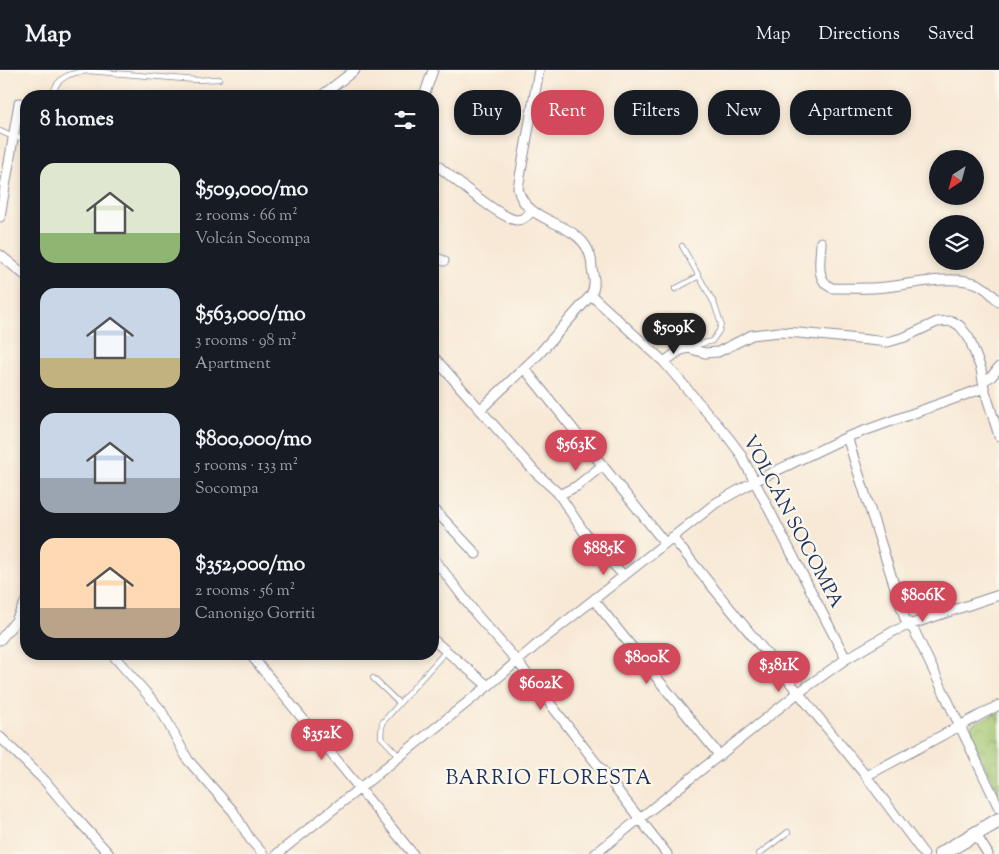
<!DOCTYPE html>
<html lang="en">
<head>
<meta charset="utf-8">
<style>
	body { margin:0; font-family:"Sorts Mill Goudy",serif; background:#20242c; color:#f1f3f6; height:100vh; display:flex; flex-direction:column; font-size:19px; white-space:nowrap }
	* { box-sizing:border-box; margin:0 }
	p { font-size:16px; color:#9ea1a6 }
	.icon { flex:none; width:28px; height:28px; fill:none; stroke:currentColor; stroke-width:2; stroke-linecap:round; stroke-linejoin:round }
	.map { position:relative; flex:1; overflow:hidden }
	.panel { position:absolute; left:20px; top:20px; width:419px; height:570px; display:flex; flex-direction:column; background:#171b24; border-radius:20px; box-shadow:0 2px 8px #0003 }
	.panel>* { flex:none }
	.top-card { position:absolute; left:454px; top:20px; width:470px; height:45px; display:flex; gap:10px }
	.needle { width:32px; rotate:216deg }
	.controls { position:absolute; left:929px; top:80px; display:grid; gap:10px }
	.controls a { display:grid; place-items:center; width:55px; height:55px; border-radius:50%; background:#171b24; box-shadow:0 2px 8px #0003; font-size:25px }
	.price { position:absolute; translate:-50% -42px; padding:0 11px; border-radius:18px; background:#d1495b; color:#fff; font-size:16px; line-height:32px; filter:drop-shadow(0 1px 2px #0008) }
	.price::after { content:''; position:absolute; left:50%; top:30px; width:15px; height:11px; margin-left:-8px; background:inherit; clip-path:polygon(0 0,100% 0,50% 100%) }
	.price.active { background:#222; color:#fff }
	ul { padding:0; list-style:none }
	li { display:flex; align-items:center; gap:15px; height:125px; padding:0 20px }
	li span { display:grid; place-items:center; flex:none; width:140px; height:100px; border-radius:15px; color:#555 }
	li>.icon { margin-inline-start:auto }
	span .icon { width:60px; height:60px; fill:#fffc; stroke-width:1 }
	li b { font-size:21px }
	h2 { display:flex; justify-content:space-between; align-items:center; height:60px; padding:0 20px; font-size:21px }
	.chip { padding:0 18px; border-radius:20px; background:#171b24; box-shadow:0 2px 8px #0003; font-size:18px; line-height:45px }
	.chip.active { background:#d1495b; color:#fff }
	header { display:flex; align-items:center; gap:30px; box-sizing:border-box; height:70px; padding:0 25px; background:#171b24; border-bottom:1px solid #363941 }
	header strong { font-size:24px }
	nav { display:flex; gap:28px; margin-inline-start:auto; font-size:18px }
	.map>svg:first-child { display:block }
	.park { fill:url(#park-crowns); stroke:#5e7a66 }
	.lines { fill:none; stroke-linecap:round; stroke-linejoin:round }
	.service-casing { stroke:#8a8c9a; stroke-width:6 }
	.minor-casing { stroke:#8a8c9a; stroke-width:11 }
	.primary-casing { stroke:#8a8c9a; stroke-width:16 }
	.service { stroke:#fff; stroke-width:4.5 }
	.minor { stroke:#fff; stroke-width:9 }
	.primary { stroke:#fff; stroke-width:14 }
	.labels { text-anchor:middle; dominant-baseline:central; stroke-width:4.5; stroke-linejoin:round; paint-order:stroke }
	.street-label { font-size:19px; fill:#1b2f5e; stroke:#fbf7ec }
	.neighbourhood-label { font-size:20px; letter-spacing:1px; fill:#1b2f5e; stroke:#fbf7ec }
</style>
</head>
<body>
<header>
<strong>Map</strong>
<nav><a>Map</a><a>Directions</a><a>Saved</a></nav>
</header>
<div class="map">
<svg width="999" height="784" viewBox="0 0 999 784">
	<defs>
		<pattern id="park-crowns" width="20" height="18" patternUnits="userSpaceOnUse" patternTransform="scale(1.25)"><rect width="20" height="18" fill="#a2c56f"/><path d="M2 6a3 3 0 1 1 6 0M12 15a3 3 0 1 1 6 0" fill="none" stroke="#83a05e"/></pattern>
	</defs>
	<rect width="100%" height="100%" fill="#fbf7ec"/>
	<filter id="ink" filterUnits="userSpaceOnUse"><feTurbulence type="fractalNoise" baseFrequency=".02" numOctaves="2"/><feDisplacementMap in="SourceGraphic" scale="10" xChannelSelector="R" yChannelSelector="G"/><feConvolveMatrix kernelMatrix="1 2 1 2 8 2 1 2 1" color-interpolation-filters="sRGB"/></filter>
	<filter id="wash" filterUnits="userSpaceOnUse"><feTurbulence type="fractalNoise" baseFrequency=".0096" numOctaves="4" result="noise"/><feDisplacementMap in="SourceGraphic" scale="20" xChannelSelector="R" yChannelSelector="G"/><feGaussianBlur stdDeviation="1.12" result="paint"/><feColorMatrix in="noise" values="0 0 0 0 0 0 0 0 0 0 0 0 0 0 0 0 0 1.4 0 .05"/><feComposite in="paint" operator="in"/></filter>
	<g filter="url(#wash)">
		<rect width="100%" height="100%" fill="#f8e9d6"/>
		<path class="park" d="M999 641V724L969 663 972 654Z"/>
	</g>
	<g filter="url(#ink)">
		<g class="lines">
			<g class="service-casing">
				<path id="service" d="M52 26C56 7 71 2 89 1L196 10 219 9
					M0 61 13 67 26 68
					M682 176 714 233 721 254 719 261 712 271 689 277
					M675 219 699 206
					M373 608 399 633
					M399 686 381 667 382 653 446 581
					M759 784 788 762"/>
			</g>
			<g class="minor-casing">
				<path id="minor" d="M539 0 518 118C524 153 574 150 588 180 591 186 592 192 592 199 594 208 596 216 591 225L664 292 728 367 740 383 846 589
					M321 26 355 0
					M424 26 433 0
					M432 91C448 104 500 148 516 150 524 150 528 146 532 140
					M0 147 19 33
					M821 172C821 187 814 210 832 218 850 218 868 219 886 217 913 214 949 205 975 213 985 216 993 225 999 232
					M0 185 26 206
					M432 186 444 191
					M432 285 535 402 558 423 584 462 624 506
					M664 292 679 281 688 278 705 283 718 282 752 265 779 262 799 263 888 272 905 267 937 252 952 251 960 256 969 268 981 299 984 318 999 366
					M524 298 665 473
					M983 311 992 306 999 297
					M480 340 539 284 591 225
					M847 367 905 549 915 562 999 738
					M559 425 577 416 603 395
					M432 437 476 484
					M672 467 866 706 924 784
					M432 486 476 544 517 591 667 784
					M594 530 719 685
					M432 569 488 616
					M0 570 15 552 26 531
					M112 584 161 640 188 690 233 741 250 769 263 784
					M250 584 413 784
					M0 667 45 711 71 742 109 784
					M866 706 999 635
					M975 763 988 784
					M277 784 488 616 540 572 716 433 755 411 847 367 984 318
					M595 784 798 623 846 589 894 561 909 555 999 525"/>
			</g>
			<g class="primary-casing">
				<path id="primary" d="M941 784 999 750"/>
			</g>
			<use href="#service" class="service"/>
			<use href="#minor" class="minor"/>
			<use href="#primary" class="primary"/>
		</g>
	</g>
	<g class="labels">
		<g class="street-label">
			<text transform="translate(792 452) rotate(62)">VOLCÁN SOCOMPA</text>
		</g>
		<g class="neighbourhood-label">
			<text x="549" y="709">BARRIO FLORESTA</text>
		</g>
	</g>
</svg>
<div class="controls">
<a><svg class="needle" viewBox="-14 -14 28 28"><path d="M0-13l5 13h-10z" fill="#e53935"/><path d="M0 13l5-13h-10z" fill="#9ea1a6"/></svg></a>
<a><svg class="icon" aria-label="layers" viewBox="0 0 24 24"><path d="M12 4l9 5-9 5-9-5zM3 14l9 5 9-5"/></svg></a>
</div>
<b class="price active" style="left:674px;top:285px">$509K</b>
<b class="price" style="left:576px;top:402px">$563K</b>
<b class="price" style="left:604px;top:506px">$885K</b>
<b class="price" style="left:923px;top:553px">$806K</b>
<b class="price" style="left:647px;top:615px">$800K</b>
<b class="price" style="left:779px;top:623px">$381K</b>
<b class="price" style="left:541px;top:641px">$602K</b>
<b class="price" style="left:322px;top:691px">$352K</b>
<div class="top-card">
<a class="chip">Buy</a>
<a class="chip active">Rent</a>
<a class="chip">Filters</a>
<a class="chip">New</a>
<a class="chip">Apartment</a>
</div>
<section class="panel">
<h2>8 homes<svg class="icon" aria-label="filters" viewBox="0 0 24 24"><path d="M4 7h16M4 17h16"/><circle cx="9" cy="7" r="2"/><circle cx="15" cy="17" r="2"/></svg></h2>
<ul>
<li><span style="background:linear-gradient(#dfe7d0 70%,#8fb573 0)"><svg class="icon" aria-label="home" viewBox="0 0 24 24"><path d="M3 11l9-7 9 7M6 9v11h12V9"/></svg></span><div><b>$509,000/mo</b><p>2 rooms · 66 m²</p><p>Volcán Socompa</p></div></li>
<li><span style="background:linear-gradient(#c9d6e8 70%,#c2b280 0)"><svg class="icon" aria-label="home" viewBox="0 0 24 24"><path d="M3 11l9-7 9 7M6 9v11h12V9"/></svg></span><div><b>$563,000/mo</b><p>3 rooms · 98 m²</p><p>Apartment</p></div></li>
<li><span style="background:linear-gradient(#c9d6e8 65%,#9aa5b1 0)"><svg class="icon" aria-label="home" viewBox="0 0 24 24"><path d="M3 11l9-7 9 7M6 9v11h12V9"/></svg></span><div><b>$800,000/mo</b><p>5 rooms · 133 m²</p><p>Socompa</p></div></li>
<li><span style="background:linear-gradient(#ffd9b3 70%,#b9a48a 0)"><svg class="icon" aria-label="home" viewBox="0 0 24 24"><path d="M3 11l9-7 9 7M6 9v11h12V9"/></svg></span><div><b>$352,000/mo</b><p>2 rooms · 56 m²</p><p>Canonigo Gorriti</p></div></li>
</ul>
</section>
</div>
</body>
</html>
